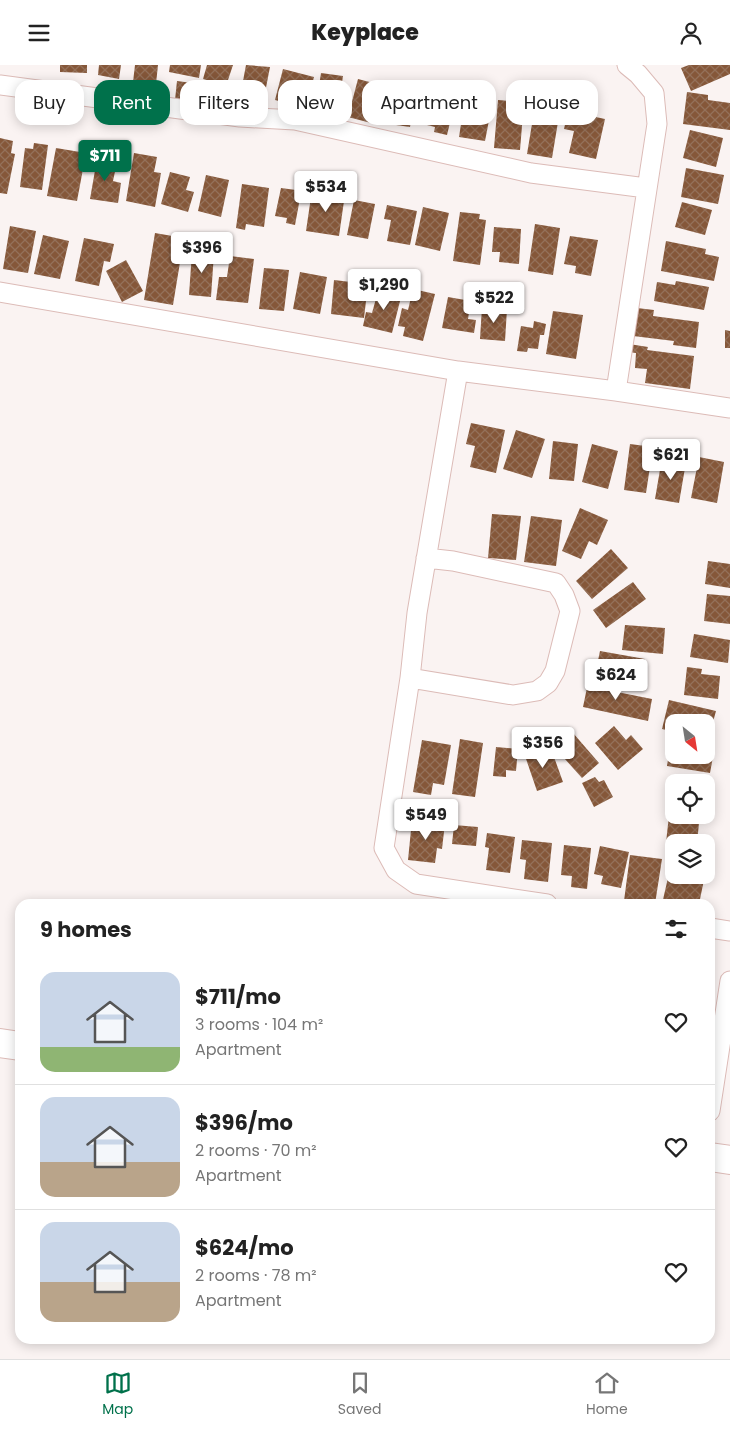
<!DOCTYPE html>
<html lang="en">
<head>
<meta charset="utf-8">
<style>
	body { margin:0; font-family:Poppins,sans-serif; background:#f2f2f2; color:#222; height:100vh; display:flex; flex-direction:column; font-size:19px; white-space:nowrap }
	* { box-sizing:border-box; margin:0 }
	p { font-size:16px; color:#767676 }
	.icon { flex:none; width:28px; height:28px; fill:none; stroke:currentColor; stroke-width:2; stroke-linecap:round; stroke-linejoin:round }
	.map { position:relative; flex:1; overflow:hidden }
	.drawer { position:absolute; left:15px; top:834px; width:700px; height:445px; display:flex; flex-direction:column; background:#fff; border-radius:15px; box-shadow:0 2px 12px #0003 }
	.drawer>* { flex:none }
	.hud { position:absolute; left:15px; top:15px; width:700px; height:45px; display:flex; gap:10px }
	.needle { width:32px; rotate:150deg }
	.tools { position:absolute; left:665px; top:649px; display:grid; gap:10px }
	.tools a { display:grid; place-items:center; width:50px; height:50px; border-radius:10px; background:#fff; box-shadow:0 2px 12px #0003; font-size:25px }
	.price { position:absolute; translate:-50% -42px; padding:0 11px; border-radius:5px; background:#fff; color:#222; font-size:16px; line-height:32px; filter:drop-shadow(0 1px 2px #0008) }
	.price::after { content:''; position:absolute; left:50%; top:30px; width:15px; height:11px; margin-left:-8px; background:inherit; clip-path:polygon(0 0,100% 0,50% 100%) }
	.price.on { background:#00714b; color:#fff }
	ul { padding:0; list-style:none }
	li { display:flex; align-items:center; gap:15px; height:125px; padding:0 25px }
	li+li { border-top:1px solid #e0e0e0 }
	li span { display:grid; place-items:center; flex:none; width:140px; height:100px; border-radius:15px; color:#555 }
	li>.icon { margin-inline-start:auto }
	span .icon { width:60px; height:60px; fill:#fffc; stroke-width:1 }
	li b { font-size:21px }
	h2 { display:flex; justify-content:space-between; align-items:center; height:60px; padding:0 25px; font-size:21px }
	.tag { padding:0 18px; border-radius:15px; background:#fff; box-shadow:0 2px 12px #0003; font-size:18px; line-height:45px }
	.tag.on { background:#00714b; color:#fff }
	header { display:flex; justify-content:space-between; align-items:center; height:65px; padding:0 25px; background:#fff; font-size:22px; font-weight:800 }
	.dock { display:flex; justify-content:space-around; align-items:center; height:70px; border-top:1px solid #e0e0e0; background:#fff; font-size:14px; color:#767676 }
	.dock a { display:grid; justify-items:center; gap:2px }
	.dock .on { color:#00714b }
	.map>svg:first-child { display:block }
	.building { fill:url(#building-cross-hatch) }
	.lines { fill:none; stroke-linecap:round; stroke-linejoin:round }
	.street-casing { stroke:#dcbbb7; stroke-width:21 }
	.secondary-casing { stroke:#dcbbb7; stroke-width:30 }
	.street { stroke:#fff; stroke-width:19 }
	.secondary { stroke:#fff; stroke-width:28 }
</style>
</head>
<body>
<header><svg class="icon" aria-label="menu" viewBox="0 0 24 24"><path d="M4 6h16M4 12h16M4 18h16"/></svg>Keyplace<svg class="icon" aria-label="person" viewBox="0 0 24 24"><circle cx="12" cy="8" r="4"/><path d="M4 21q1-7 8-7t8 7"/></svg></header>
<div class="map">
<svg width="730" height="1294" viewBox="0 0 730 1294">
	<defs>
		<pattern id="building-cross-hatch" width="8" height="8" patternUnits="userSpaceOnUse" patternTransform="scale(1.25)"><rect width="8" height="8" fill="#855739"/><path d="M0 0l8 8M0 8l8-8" fill="none" stroke="#94715a"/></pattern>
	</defs>
	<rect width="100%" height="100%" fill="#faf3f2"/>
	<path class="building" d="M60 0H87V8L60 7Z
		M99 0H121L119 14 98 10Z
		M135 0H158L156 19 133 17Z
		M170 0H201L199 13 169 7Z
		M207 0H233L226 21 203 14Z
		M246 0 270 2 263 38 235 32 239 15 243 16Z
		M689 0H730V9L691 26 681 3Z
		M283 4 314 12 306 43 275 35Z
		M321 8 343 11 337 51 315 47Z
		M358 14 381 20 371 58 348 52Z
		M177 16 207 20 205 39 175 35Z
		M406 24 417 26 410 62 382 58 387 31 404 34Z
		M687 27 708 30V35L730 38V65L683 59Z
		M498 35 524 37 520 85 494 83Z
		M438 37 454 41 447 70 434 67 435 62 423 59 428 41 437 43Z
		M464 40 491 45 485 76 459 72Z
		M535 41 560 45 552 93 527 89Z
		M568 46 605 54 596 94 569 88 574 66 564 64Z
		M690 65 723 73 716 102 683 93Z
		M0 73 13 76 11 88 15 89 7 129 0 128Z
		M34 78 48 80 42 125 20 122 25 83 33 84Z
		M56 83 86 88 77 136 47 131Z
		M134 88 157 92 154 107 161 108 155 142 126 136Z
		M97 94 117 97 113 116 121 118 118 138 90 134Z
		M686 103 724 110 718 139 681 132Z
		M170 107 190 112 186 125 194 127 188 147 161 139Z
		M206 110 229 115 221 152 198 146Z
		M242 119 269 123 264 162 246 159 245 165 236 163Z
		M281 123 296 125V127L301 128 295 160 286 158 287 153 275 151Z
		M312 125 345 129 339 171 306 166Z
		M354 135 375 139 368 174 347 170Z
		M682 137 712 145 705 170 675 162Z
		M387 140 417 146 410 180 387 176 391 155 384 154Z
		M423 142 449 148 440 186 415 180Z
		M460 147 480 149 479 154 486 155 480 200 453 196Z
		M535 159 560 163 553 210 528 206Z
		M10 161 36 166 28 208 3 204Z
		M494 162 521 164 519 199 499 197 500 187H492Z
		M155 168 184 173 173 240 144 235Z
		M43 170 69 176 60 214 34 209Z
		M570 171 598 175 591 211 575 208 576 201 564 199Z
		M84 173 114 179 110 197 104 196 99 221 75 216Z
		M666 176 706 184 705 189 719 192 714 216 661 206Z
		M192 187 214 188 211 232 189 230Z
		M230 191 254 194 248 238 216 235 219 212H227Z
		M126 195 143 226 122 237 106 206Z
		M264 203 289 205 284 246 259 244Z
		M300 207 327 212 320 249 293 244Z
		M334 215 368 219 364 253 331 249Z
		M676 216 709 222 704 245 654 236 657 217 675 220Z
		M379 223 402 228 392 268 363 261 366 247 372 248Z
		M413 224 435 229 423 276 403 271 405 262 398 261 402 243 408 245Z
		M448 232 471 236 468 254 476 255 474 268 442 263Z
		M482 242 507 244 505 276 480 274Z
		M637 243 654 245 653 251 699 257 696 283 673 280 674 276 633 271Z
		M553 246 583 250 576 294 546 289Z
		M534 256 546 259 544 270H540L538 284 528 283 527 287 517 286 521 261 533 263Z
		M725 265 730 266V283H725Z
		M629 279 648 282 647 285 694 291 690 324 645 318 647 304 635 303 636 288 628 287Z
		M471 358 505 365 496 408 470 402 475 381 466 379Z
		M516 365 545 374 532 413 503 404Z
		M553 376 578 379 574 416 549 414Z
		M592 379 618 386 608 424 582 417Z
		M630 379 653 382 646 428 624 425Z
		M699 392 724 397 717 438 691 433Z
		M662 393 686 397 679 438 655 434Z
		M580 443 608 455 597 480 589 476 581 494 562 486Z
		M492 449 521 451 516 495 488 493Z
		M531 451 562 455 556 501 524 497Z
		M611 484 628 503 592 534 576 516Z
		M708 496 730 499V523L705 519Z
		M633 517 646 534 606 563 593 545Z
		M707 529 730 531V559L704 556Z
		M625 560 665 563 663 589 622 585Z
		M694 569 730 575 728 598 690 592Z
		M600 586 645 594 641 613 596 605Z
		M687 602 702 604 701 609 720 611 718 634 684 630Z
		M589 613 619 619 617 627 652 634 648 656 583 642Z
		M669 635 716 646 708 675H706V658H674V667L662 664Z
		M614 661 626 675 631 670 643 684 618 705 595 678Z
		M573 668 599 698 582 713 555 683Z
		M460 674 483 678 475 732 452 729Z
		M422 675 451 680 444 720 433 718 431 730 413 727Z
		M671 675H674V690H706V680L715 681 710 708 667 701Z
		M545 681 549 694 554 692 563 717 537 726 524 688Z
		M496 682 518 684 516 706 506 705V712L493 711Z
		M595 712 599 717 604 715 613 732 594 742 582 718Z
		M669 713 695 716 674 718V740L665 739Z
		M669 750 680 752 679 755 699 758 697 778H666Z
		M412 755 445 758 442 784 437 783 435 798 408 795Z
		M454 760 478 762 476 781 452 779Z
		M487 768 515 772 510 808 486 805 489 783 485 782Z
		M522 775 552 778 548 817 524 814 526 795 520 794Z
		M564 780 591 783 587 824 571 822 572 811 561 810Z
		M600 781 629 787 621 823 601 819 603 811 594 809Z
		M630 790 662 794 655 839 624 836Z
		M670 804H674V810H705L699 839H662Z"/>
	<g class="lines">
		<g class="street-casing">
			<path id="street" d="M0 20 240 52 295 55 531 108 646 123
				M0 227 458 306
				M616 326 657 59 654 28 638 9 627 0
				M410 613 513 630 537 626 548 618 555 606 570 546 564 530 556 518 453 496 426 493
				M547 839 416 819 396 805 384 783 410 613 417 548 458 306 616 326 730 343
				M710 863 730 866
				M710 1046 730 916"/>
		</g>
		<g class="secondary-casing">
			<path id="secondary" d="M0 978 20 981
				M710 1092 730 1095"/>
		</g>
		<use href="#street" class="street"/>
		<use href="#secondary" class="secondary"/>
	</g>
</svg>
<div class="tools">
<a><svg class="needle" viewBox="-14 -14 28 28"><path d="M0-13l5 13h-10z" fill="#e53935"/><path d="M0 13l5-13h-10z" fill="#767676"/></svg></a>
<a><svg class="icon" aria-label="locate" viewBox="0 0 24 24"><circle cx="12" cy="12" r="6"/><path d="M12 2v4M12 18v4M2 12h4M18 12h4"/></svg></a>
<a><svg class="icon" aria-label="layers" viewBox="0 0 24 24"><path d="M12 4l9 5-9 5-9-5zM3 14l9 5 9-5"/></svg></a>
</div>
<b class="price on" style="left:105px;top:117px">$711</b>
<b class="price" style="left:326px;top:148px">$534</b>
<b class="price" style="left:202px;top:209px">$396</b>
<b class="price" style="left:384px;top:246px">$1,290</b>
<b class="price" style="left:494px;top:259px">$522</b>
<b class="price" style="left:671px;top:416px">$621</b>
<b class="price" style="left:616px;top:636px">$624</b>
<b class="price" style="left:543px;top:704px">$356</b>
<b class="price" style="left:426px;top:776px">$549</b>
<div class="hud">
<a class="tag">Buy</a>
<a class="tag on">Rent</a>
<a class="tag">Filters</a>
<a class="tag">New</a>
<a class="tag">Apartment</a>
<a class="tag">House</a>
</div>
<section class="drawer">
<h2>9 homes<svg class="icon" aria-label="filters" viewBox="0 0 24 24"><path d="M4 7h16M4 17h16"/><circle cx="9" cy="7" r="2"/><circle cx="15" cy="17" r="2"/></svg></h2>
<ul>
<li><span style="background:linear-gradient(#c9d6e8 75%,#8fb573 0)"><svg class="icon" aria-label="home" viewBox="0 0 24 24"><path d="M3 11l9-7 9 7M6 9v11h12V9"/></svg></span><div><b>$711/mo</b><p>3 rooms · 104 m²</p><p>Apartment</p></div><svg class="icon" aria-label="heart" viewBox="0 0 24 24"><path d="M12 20l-8-8c-3-5 5-10 8-4 3-6 11-1 8 4z"/></svg></li>
<li><span style="background:linear-gradient(#c9d6e8 65%,#b9a48a 0)"><svg class="icon" aria-label="home" viewBox="0 0 24 24"><path d="M3 11l9-7 9 7M6 9v11h12V9"/></svg></span><div><b>$396/mo</b><p>2 rooms · 70 m²</p><p>Apartment</p></div><svg class="icon" aria-label="heart" viewBox="0 0 24 24"><path d="M12 20l-8-8c-3-5 5-10 8-4 3-6 11-1 8 4z"/></svg></li>
<li><span style="background:linear-gradient(#c9d6e8 60%,#b9a48a 0)"><svg class="icon" aria-label="home" viewBox="0 0 24 24"><path d="M3 11l9-7 9 7M6 9v11h12V9"/></svg></span><div><b>$624/mo</b><p>2 rooms · 78 m²</p><p>Apartment</p></div><svg class="icon" aria-label="heart" viewBox="0 0 24 24"><path d="M12 20l-8-8c-3-5 5-10 8-4 3-6 11-1 8 4z"/></svg></li>
</ul>
</section>
</div>
<nav class="dock">
<a class="on"><svg class="icon" aria-label="map" viewBox="0 0 24 24"><path d="M3 6l6-2 6 2 6-2v14l-6 2-6-2-6 2zM9 4v14M15 6v14"/></svg>Map</a>
<a><svg class="icon" aria-label="saved" viewBox="0 0 24 24"><path d="M7 4h10v16l-5-4-5 4z"/></svg>Saved</a>
<a><svg class="icon" aria-label="home" viewBox="0 0 24 24"><path d="M3 11l9-7 9 7M6 9v11h12V9"/></svg>Home</a>
</nav>
</body>
</html>
